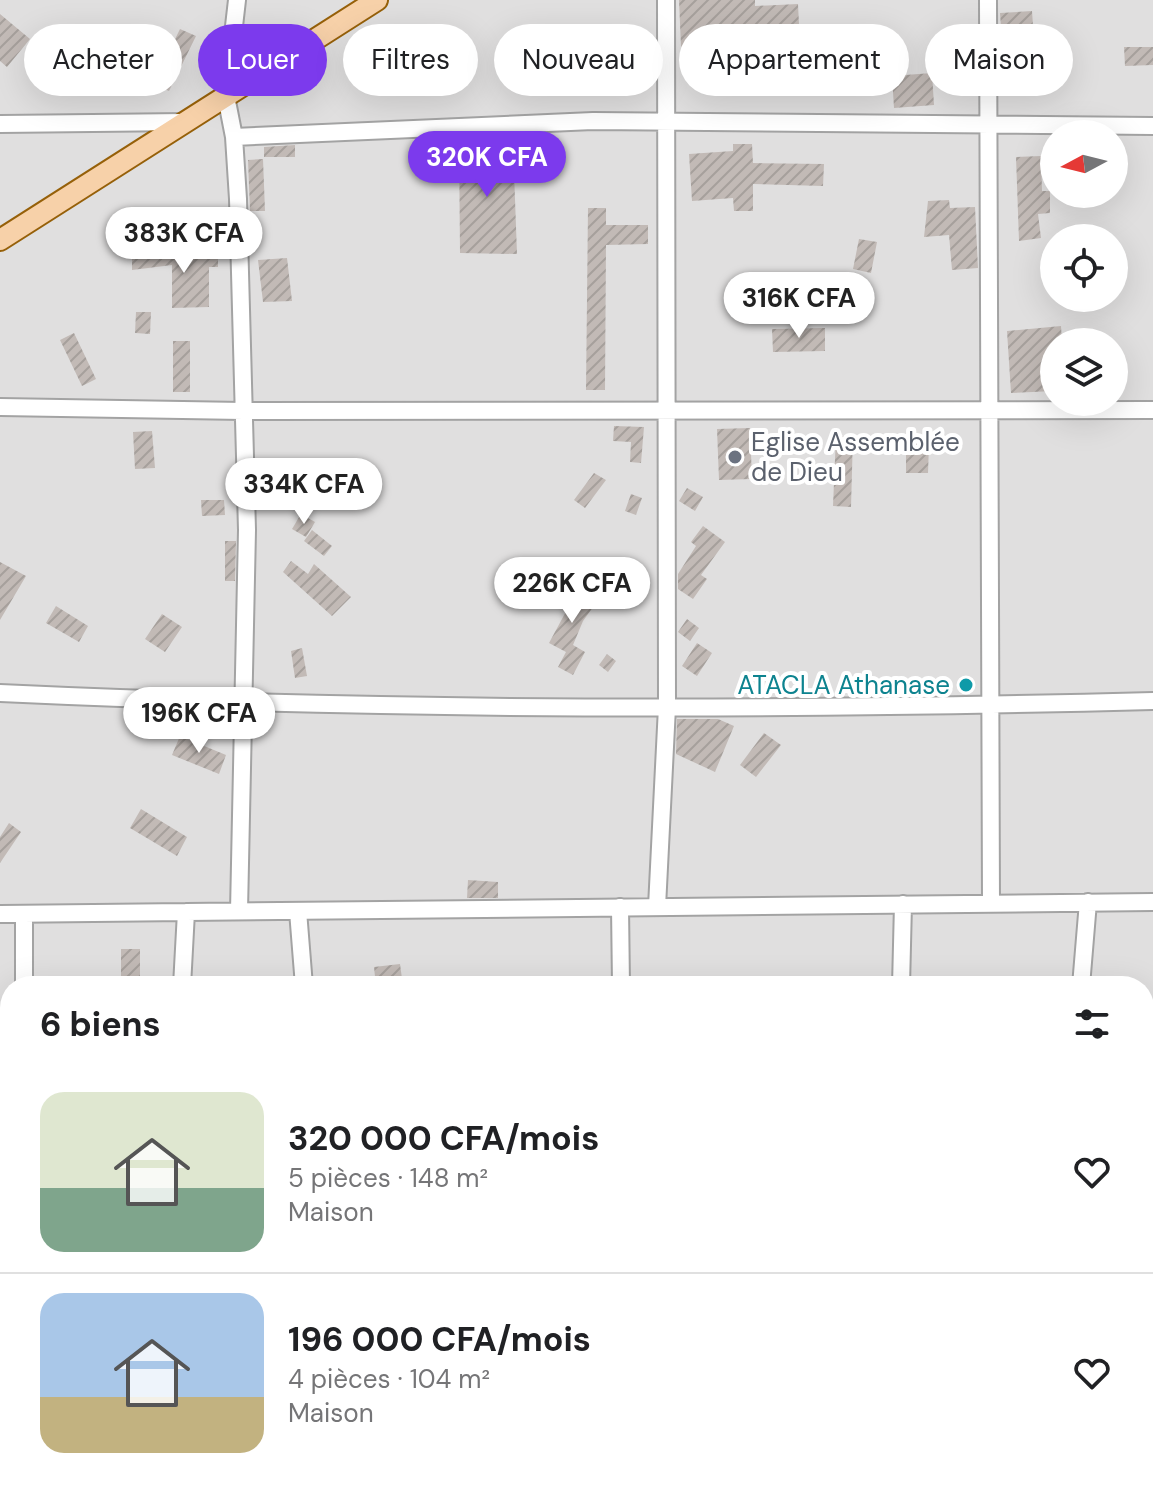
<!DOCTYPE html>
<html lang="fr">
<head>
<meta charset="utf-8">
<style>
	body { margin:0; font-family:"DM Sans",sans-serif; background:#f6f6f6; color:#202124; height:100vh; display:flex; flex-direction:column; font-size:30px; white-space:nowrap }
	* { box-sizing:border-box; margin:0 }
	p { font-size:26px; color:#757577 }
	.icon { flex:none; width:44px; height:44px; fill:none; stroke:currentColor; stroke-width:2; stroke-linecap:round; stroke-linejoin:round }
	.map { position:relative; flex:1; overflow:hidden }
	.drawer { position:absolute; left:0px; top:976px; width:1154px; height:512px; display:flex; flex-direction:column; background:#fff; border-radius:32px 32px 0 0; box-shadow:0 8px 32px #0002 }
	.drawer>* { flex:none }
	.hud { position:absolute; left:24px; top:24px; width:1106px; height:72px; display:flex; gap:16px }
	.needle { width:52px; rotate:263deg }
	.controls { position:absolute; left:1040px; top:120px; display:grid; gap:16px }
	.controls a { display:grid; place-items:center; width:88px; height:88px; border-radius:50%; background:#fff; box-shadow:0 8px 32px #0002; font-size:40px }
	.price { position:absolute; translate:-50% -68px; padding:0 18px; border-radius:28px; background:#fff; color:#222; font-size:26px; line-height:52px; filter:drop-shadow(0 2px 4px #0008) }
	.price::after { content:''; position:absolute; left:50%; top:48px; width:24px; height:18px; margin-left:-12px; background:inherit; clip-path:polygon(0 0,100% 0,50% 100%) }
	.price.selected { background:#7c3aed; color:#fff }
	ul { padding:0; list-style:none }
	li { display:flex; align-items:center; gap:24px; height:200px; padding:0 40px }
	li+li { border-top:2px solid #e0e0e0 }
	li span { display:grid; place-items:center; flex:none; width:224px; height:160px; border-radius:24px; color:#555 }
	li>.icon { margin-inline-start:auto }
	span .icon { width:96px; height:96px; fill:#fffc; stroke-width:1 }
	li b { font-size:34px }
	h2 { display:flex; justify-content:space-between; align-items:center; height:96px; padding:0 40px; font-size:34px }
	.tag { padding:0 28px; border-radius:36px; background:#fff; box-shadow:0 8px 32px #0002; font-size:28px; line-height:72px }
	.tag.selected { background:#7c3aed; color:#fff }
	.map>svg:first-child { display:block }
	.residential { fill:#e0dfdf; fill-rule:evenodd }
	.building { fill:url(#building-hatch) }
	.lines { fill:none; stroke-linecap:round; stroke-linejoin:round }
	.minor-casing { stroke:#a3a3a3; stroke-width:20 }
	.major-casing { stroke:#966009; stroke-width:24 }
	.minor { stroke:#fff; stroke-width:16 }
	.major { stroke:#f7d1a9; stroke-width:20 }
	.worship-dot { fill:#6b7280; stroke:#fff; stroke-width:3 }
	.culture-dot { fill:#0f9aa8; stroke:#fff; stroke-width:3 }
	.labels { text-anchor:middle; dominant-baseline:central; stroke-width:8; stroke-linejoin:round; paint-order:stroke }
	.worship-label { font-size:26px; fill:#5b616d; stroke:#fff; text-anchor:start }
	.culture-label { font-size:26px; fill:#0d838f; stroke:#fff; text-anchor:end }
</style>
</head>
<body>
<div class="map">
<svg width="1153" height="1488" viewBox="0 0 1153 1488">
	<defs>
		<pattern id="building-hatch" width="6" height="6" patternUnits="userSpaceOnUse" patternTransform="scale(2)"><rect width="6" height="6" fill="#c2bab6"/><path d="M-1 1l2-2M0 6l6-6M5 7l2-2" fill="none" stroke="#a6a09c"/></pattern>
	</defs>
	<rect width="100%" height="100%" fill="#f1eee9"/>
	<path class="residential" d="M0 0H1153V1488H0ZM1054 134H1114V194H1054ZM1054 238H1114V298H1054ZM1054 342H1114V402H1054ZM10 986H1144V1478H10Z"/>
	<path class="building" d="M679 0H755V6L798 4 800 45 681 47Z
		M1032 11 1034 40 1002 42 1000 13Z
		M0 14 30 39 7 67 0 61Z
		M180 29 196 36 169 91 153 84Z
		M945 46 976 47 975 72 944 71Z
		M1124 47H1153V65L1125 66Z
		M932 73 934 105 894 108 892 76Z
		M459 143 513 144 517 254 460 253Z
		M733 144H752L753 163 824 164 823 186 753 184V211H734L733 198 692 201 689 154 733 151Z
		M295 145V157H264V147Z
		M1041 156 1042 191H1050V213L1038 214 1041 238 1019 241 1016 157Z
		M263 159 265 211H250L248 160Z
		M949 200 950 208 975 207 978 268 952 270 949 235 924 237 928 201Z
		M588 208H606V225H648V244L606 245 605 390H586Z
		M859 239 877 242 871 273 853 269Z
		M218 251V267H209V307L172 308V265L132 270V254Z
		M287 258 292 301 263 302 258 260Z
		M136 312H151L150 334 135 333Z
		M1061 326 1062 342H1054V391L1011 393 1007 331Z
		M825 328V351L773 352 772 329Z
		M74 333 96 379 82 386 60 340Z
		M173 341H190V392H173Z
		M614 426 644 427 641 463 630 462 631 442 613 441Z
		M750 428 752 479 719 480 717 429Z
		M152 431 155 468 135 469 133 432Z
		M836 436H853L851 507 833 506Z
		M906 444H929L928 473H906Z
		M594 473 606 480 585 508 574 500Z
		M687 488 703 497 695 511 679 501Z
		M631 494 642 498 636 515 625 511Z
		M201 500H224L225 515 202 516Z
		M301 514 315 522 306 537 292 529Z
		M703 526 725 542 701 575 707 579 693 599 678 589V574L696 546 691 542Z
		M312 530 332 546 324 556 304 541Z
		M225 541H236L235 581H225Z
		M291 561 308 574 314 564 351 597 332 616 283 572Z
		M0 562 26 576 0 620Z
		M568 579 596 603 583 621 573 645 585 652 573 675 558 667 566 652 549 643 569 606 556 596Z
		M56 606 88 626 79 642 46 623Z
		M162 614 182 627 165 652 145 639Z
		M687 619 699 628 690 641 678 632Z
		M697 643 712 653 697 676 682 666Z
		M302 648 307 676 295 678 291 651Z
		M607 654 616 661 608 672 599 665Z
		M677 719H718L734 726 715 772 676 754Z
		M764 733 781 745 756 777 740 765Z
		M180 736 226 755 219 774 172 755Z
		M141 809 187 837 177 856 130 828Z
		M9 823 21 832 0 863V837Z
		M468 880 498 882V898H467Z
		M121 949H140V983H121Z
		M400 964 403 986H376L374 967Z"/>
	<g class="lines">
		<g class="minor-casing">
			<path id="minor" d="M237 0 226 96 234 137 238 199 247 530 239 911
				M988 0 991 903
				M0 124 185 122
				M234 137 593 121 1153 126
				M0 407 243 411 1153 410
				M0 693C384 711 769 711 1153 701
				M620 907 621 986
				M657 907 667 707 666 0
				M298 911 304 986
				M0 914 1153 902
				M24 914V986
				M182 986 186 912
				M901 986 903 904
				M1081 986 1088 902
				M0 1296 10 1274
				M1144 1310 1153 1311
				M0 1399 10 1402
				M1144 1455 1153 1457
				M327 1478 367 1488
				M410 1478 415 1488
				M707 1478V1488
				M930 1478V1488
				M441 1488 459 1478
				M1116 1488V1478"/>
		</g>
		<g class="major-casing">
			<path id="major" d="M0 240 377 0"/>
		</g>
		<use href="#minor" class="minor"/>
		<use href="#major" class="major"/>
	</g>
	<circle class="worship-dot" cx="735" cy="457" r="8"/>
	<circle class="culture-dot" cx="966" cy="685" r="8"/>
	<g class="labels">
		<g class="worship-label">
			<text x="751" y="442">Eglise Assemblée<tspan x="751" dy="30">de Dieu</tspan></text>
		</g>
		<g class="culture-label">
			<text x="950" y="685">ATACLA Athanase</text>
		</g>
	</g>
</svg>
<div class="controls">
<a><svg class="needle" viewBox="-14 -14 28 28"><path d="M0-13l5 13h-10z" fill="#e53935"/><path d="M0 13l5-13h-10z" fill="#757577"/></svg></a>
<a><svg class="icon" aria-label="locate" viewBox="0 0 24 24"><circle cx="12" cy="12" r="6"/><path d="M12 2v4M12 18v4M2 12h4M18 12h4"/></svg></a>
<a><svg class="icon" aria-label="layers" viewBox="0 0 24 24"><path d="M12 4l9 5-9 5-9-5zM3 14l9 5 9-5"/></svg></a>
</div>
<b class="price selected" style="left:487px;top:199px">320K CFA</b>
<b class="price" style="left:184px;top:275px">383K CFA</b>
<b class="price" style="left:799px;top:340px">316K CFA</b>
<b class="price" style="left:304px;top:526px">334K CFA</b>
<b class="price" style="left:572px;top:625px">226K CFA</b>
<b class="price" style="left:199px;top:755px">196K CFA</b>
<div class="hud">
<a class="tag">Acheter</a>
<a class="tag selected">Louer</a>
<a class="tag">Filtres</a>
<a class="tag">Nouveau</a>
<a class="tag">Appartement</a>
<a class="tag">Maison</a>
</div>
<section class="drawer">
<h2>6 biens<svg class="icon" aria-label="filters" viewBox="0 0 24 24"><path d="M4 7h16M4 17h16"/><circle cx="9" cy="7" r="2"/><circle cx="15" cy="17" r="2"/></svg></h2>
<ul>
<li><span style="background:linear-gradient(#dfe7d0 60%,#7fa58c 0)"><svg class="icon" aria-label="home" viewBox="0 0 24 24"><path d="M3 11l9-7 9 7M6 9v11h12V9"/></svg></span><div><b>320 000 CFA/mois</b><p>5 pièces · 148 m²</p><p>Maison</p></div><svg class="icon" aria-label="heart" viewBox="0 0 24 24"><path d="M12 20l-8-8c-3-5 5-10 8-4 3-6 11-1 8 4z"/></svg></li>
<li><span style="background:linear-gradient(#a9c7e8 65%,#c2b280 0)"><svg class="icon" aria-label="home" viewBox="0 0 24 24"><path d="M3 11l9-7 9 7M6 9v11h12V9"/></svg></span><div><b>196 000 CFA/mois</b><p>4 pièces · 104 m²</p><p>Maison</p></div><svg class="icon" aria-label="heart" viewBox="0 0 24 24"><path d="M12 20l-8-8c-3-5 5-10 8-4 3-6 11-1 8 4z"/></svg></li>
</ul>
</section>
</div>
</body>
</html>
